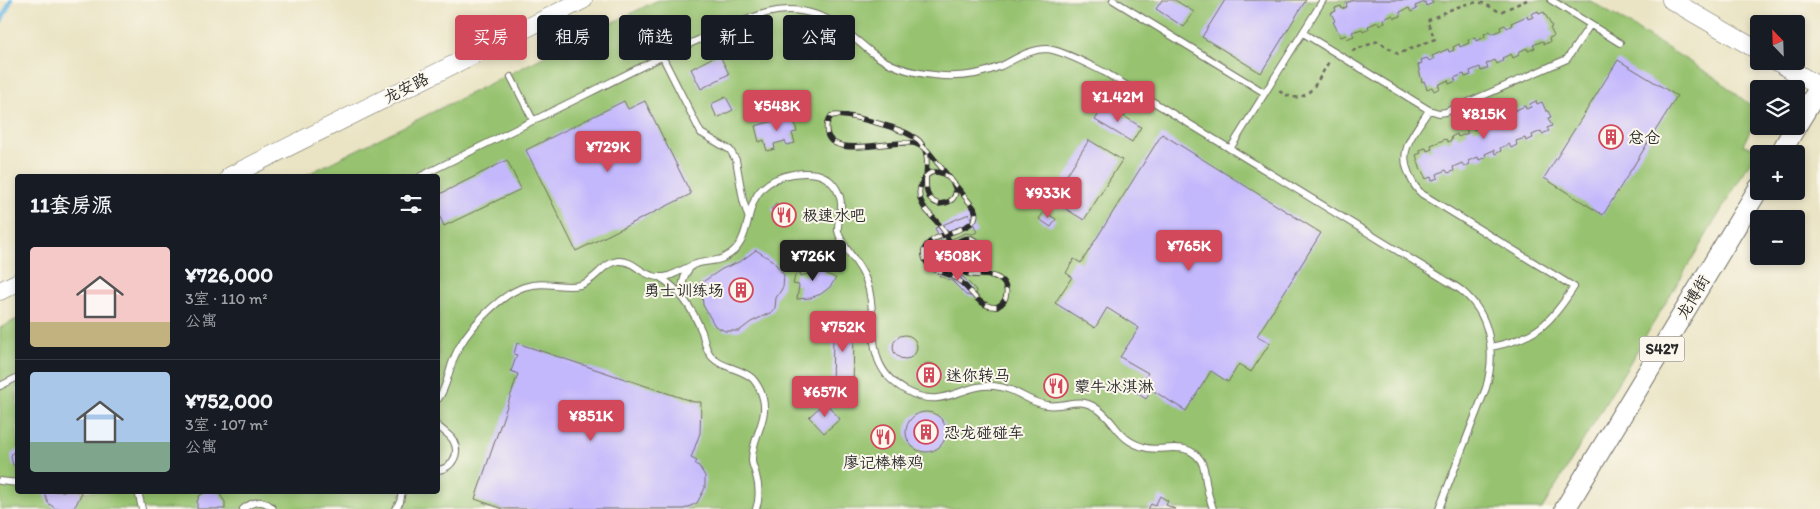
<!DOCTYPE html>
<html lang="zh">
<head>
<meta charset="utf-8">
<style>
	body { margin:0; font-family:Itim,"LXGW WenKai TC",sans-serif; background:#20242c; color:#f1f3f6; height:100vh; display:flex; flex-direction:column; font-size:19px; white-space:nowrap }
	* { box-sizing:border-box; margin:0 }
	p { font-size:16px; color:#9ea1a6 }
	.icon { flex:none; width:28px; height:28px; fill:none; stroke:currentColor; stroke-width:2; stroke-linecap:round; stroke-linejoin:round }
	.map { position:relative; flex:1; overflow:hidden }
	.side { position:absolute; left:15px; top:174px; width:425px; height:320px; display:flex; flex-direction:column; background:#171b24; border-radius:5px; box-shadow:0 2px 8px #0003 }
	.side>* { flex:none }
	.guide { position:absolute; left:455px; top:15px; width:475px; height:45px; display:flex; gap:10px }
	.needle { width:32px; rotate:337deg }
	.buttons { position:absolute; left:1750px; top:15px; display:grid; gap:10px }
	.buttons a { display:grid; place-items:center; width:55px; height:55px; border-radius:5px; background:#171b24; box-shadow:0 2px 8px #0003; font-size:25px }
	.price { position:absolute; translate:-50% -42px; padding:0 11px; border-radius:5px; background:#d1495b; color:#fff; font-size:16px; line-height:32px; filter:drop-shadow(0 1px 2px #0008) }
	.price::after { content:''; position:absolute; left:50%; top:30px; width:15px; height:11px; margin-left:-8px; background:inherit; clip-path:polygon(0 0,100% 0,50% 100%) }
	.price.current { background:#222; color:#fff }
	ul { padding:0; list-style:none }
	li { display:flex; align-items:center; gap:15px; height:125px; padding:0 15px }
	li+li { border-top:1px solid #363941 }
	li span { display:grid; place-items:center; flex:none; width:140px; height:100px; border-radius:5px; color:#555 }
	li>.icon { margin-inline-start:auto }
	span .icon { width:60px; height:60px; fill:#fffc; stroke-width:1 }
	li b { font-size:21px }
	h2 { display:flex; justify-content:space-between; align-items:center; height:60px; padding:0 15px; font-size:21px }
	.chip { padding:0 18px; border-radius:5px; background:#171b24; box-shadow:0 2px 8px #0003; font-size:18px; line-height:45px }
	.chip.current { background:#d1495b; color:#fff }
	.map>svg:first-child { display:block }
	.green { fill:#97c370; stroke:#61774e }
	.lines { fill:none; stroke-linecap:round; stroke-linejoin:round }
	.stream { stroke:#6ab9e4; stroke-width:4.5 }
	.building { fill:#c4b8fc }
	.service-casing { stroke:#6e6c61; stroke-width:8 }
	.secondary-casing { stroke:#6e6c61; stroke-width:19 }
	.primary-casing { stroke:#6e6c61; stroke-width:22 }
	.path { stroke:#6e6c61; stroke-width:2.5; stroke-dasharray:4 4; stroke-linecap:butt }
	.service { stroke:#fff; stroke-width:6 }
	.secondary { stroke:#fff; stroke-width:18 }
	.primary { stroke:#fff; stroke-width:20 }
	.rail-casing { stroke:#2b2b2b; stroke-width:5.5 }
	.rail { stroke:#fbf7ec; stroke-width:4; stroke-dasharray:11; stroke-linecap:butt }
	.labels { text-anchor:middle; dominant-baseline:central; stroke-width:4; stroke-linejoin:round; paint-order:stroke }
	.shield { fill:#fbf7ec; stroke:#696865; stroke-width:1 }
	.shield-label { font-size:15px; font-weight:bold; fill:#2b2b2b }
	.street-label { font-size:16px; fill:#2b2b2b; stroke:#fbf7ec }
	.poi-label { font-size:16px; fill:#2b2b2b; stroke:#fbf7ec; text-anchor:start }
</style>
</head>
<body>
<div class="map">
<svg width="1820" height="509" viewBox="0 0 1820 509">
	<rect width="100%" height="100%" fill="#fbf7ec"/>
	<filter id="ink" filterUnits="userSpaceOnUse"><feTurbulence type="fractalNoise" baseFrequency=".02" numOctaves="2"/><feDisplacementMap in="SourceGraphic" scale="10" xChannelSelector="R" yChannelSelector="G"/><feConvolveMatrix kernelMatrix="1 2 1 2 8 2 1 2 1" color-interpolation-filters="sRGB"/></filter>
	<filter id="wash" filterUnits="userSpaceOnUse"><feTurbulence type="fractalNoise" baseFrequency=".0096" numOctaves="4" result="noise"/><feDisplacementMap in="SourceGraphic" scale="20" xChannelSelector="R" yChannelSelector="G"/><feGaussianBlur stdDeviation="1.12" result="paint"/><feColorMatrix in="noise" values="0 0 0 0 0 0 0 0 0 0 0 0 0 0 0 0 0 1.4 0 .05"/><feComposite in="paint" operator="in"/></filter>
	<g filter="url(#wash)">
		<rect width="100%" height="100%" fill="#eae4c4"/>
		<path class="green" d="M658 0H1589L1716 78 1759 112 1743 145 1758 149 1542 509H0V328L17 319 18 491H438V176H304Z"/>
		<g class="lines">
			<path class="stream" d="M0 23 11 0"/>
		</g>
		<g id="blocks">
			<path class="building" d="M1162 0H1175L1194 12 1184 27 1156 9Z
				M1225 0H1306L1261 73 1202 37Z
				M1354 0H1431L1433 3 1426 6 1425 2 1415 6 1417 9 1411 12 1409 8 1400 12 1401 16 1395 18 1393 15 1384 19 1385 23 1379 25 1378 22 1368 26 1369 29 1363 32 1362 29 1352 32 1354 36 1347 39 1346 35 1341 37 1333 22 1335 21 1331 13 1336 11 1335 8 1341 6 1342 9 1347 7 1346 3Z
				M1538 11 1539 14 1544 12 1552 27 1550 28 1554 36 1549 38 1550 42 1544 44 1543 41 1533 45 1535 48 1528 51 1527 48 1518 52 1519 55 1513 58 1511 54 1502 58 1503 61 1497 64 1495 60 1486 64 1488 68 1481 71 1480 67 1470 71 1471 75 1465 77 1464 74 1454 78 1456 81 1449 84 1448 80 1438 85 1440 88 1434 91 1432 87 1427 89 1424 81 1422 82 1418 65 1422 63 1421 60 1427 58 1429 61 1434 59 1432 56 1448 49 1449 52 1454 50 1453 47 1459 44 1460 47 1469 43 1468 40 1475 37 1476 41 1485 37 1484 34 1490 31 1491 34 1501 30 1500 27 1505 25 1507 28 1512 25 1511 23 1527 16 1528 19 1533 17 1531 14Z
				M719 54 729 74 701 89 691 69Z
				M1618 60 1677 96 1603 215 1544 178Z
				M726 97 733 110 717 118 711 104Z
				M624 101 628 109 645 101 691 194 576 251 526 150Z
				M1536 101 1537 104 1542 102 1546 111H1548L1551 117 1548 118 1552 126 1547 128 1549 131 1542 134 1541 131 1532 135 1533 138 1526 141 1525 138 1516 141 1517 145 1511 148 1509 144 1500 148 1501 151 1495 154 1494 150 1485 154 1486 157 1479 160 1478 157 1468 161 1470 164 1464 167 1462 163 1453 167 1454 171 1448 173 1446 170 1437 174 1438 178 1432 180 1431 177 1426 179 1422 171H1421L1416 155 1421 153 1419 150 1426 148 1427 151 1432 149 1431 145 1446 139 1448 142 1452 140 1451 137 1457 134 1458 137 1468 133 1466 130 1473 127 1474 130 1484 127 1482 123 1488 121 1489 124 1499 120 1498 117 1504 115 1505 117 1510 115 1509 113 1525 106 1526 109 1531 107 1530 104Z
				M1105 104 1141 127 1132 142 1095 120Z
				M793 116 797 132 792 133 795 143 787 145 785 141 774 144 775 149 767 151 764 140 759 142 755 126Z
				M1162 134 1321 233 1257 336 1270 343 1251 372 1239 364 1228 382 1211 371 1186 411 1152 390 1146 399 1135 392 1148 373 1120 357 1139 328 1107 308 1095 328 1055 303 1072 277 1066 273 1074 259 1081 263Z
				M1089 140 1122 160 1084 220 1051 200Z
				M507 160 521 189 444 226 438 213V195Z
				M776 204 784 211 786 208 792 213 782 224 776 220 779 217 771 209Z
				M1044 212 1056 219 1051 227 1039 219Z
				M969 214 977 232 973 234 966 233 942 243 935 228Z
				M756 250 773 261 784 275 783 287 776 298 775 308 772 312 751 322 739 331H725L715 326 703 305 701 283 722 269 741 261Z
				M815 262 826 266 824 273 836 278 830 287 821 294 810 298 797 299 799 285 793 284 796 272 801 273 800 276 809 274 816 268 812 267Z
				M942 266 963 277 975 289 977 294 974 297 966 295 952 281 939 276Z
				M836 311H852L851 333H854L853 391H832L833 334H835Z
				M893 347a12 12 0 1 1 24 0a12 12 0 1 1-24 0Z
				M517 343 694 402H701L700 433 691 458 697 461 695 464 699 466 705 476V488L697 503 684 509H503L475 499 518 374 511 371 517 355 514 354Z
				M918 374a11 11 0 1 1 22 0a11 11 0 1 1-22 0Z
				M825 402 840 419 824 433 809 417Z
				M906 432a20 20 0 1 1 40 0a20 20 0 1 1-40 0Z
				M18 450V467L13 465 11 457 12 453Z
				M44 491H80L81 494 76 505 71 509H56L48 503Z
				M206 491 219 493 225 502V509H197V502L199 496Z
				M1160 496 1168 501 1166 505 1175 509H1148L1151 504 1155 506Z"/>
		</g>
	</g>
	<g filter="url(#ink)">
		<use href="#blocks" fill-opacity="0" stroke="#6e6c61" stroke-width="1"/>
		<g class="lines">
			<g class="service-casing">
				<path id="service" d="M1113 0 1265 93
					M1551 0 1620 43
					M1303 33 1429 110 1439 113 1446 112 1567 59 1590 25
					M662 56 701 133 730 150 736 160 743 200 748 216
					M511 77 533 120
					M1429 110C1416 131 1397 149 1409 174 1412 182 1415 188 1422 194L1574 287C1550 324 1536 338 1491 347
					M1230 149 1323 0
					M421 176C478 148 534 120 591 92 635 70 679 47 724 29 749 19 774 6 801 11 833 16 847 33 871 52 889 66 912 73 934 75 956 78 980 75 1001 66 1016 59 1029 49 1047 49 1062 50 1091 66 1106 73L1442 278C1448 282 1456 286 1462 291 1491 315 1496 353 1486 388L1439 509
					M661 278C681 290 693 310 702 332 704 339 705 347 709 353 718 368 739 367 752 378 755 381 758 386 760 390 773 418 751 435 752 461 752 465 755 470 756 475 759 486 760 498 756 509
					M684 296C681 285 683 275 691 267
					M0 386 18 377
					M438 399C447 388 448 372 454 358 464 332 498 296 524 287 545 280 562 289 580 285 596 281 602 263 618 261 633 260 640 273 653 276 670 281 681 268 696 264 705 261 715 262 723 258 762 240 733 192 784 176 794 173 806 172 817 174 830 177 840 190 841 203 842 213 837 222 838 231 841 246 860 263 866 280 881 319 858 365 907 391 943 411 962 383 994 386 1017 388 1028 403 1047 405 1065 408 1078 396 1096 408 1116 420 1116 439 1143 447 1160 453 1182 441 1197 456 1206 464 1204 476 1207 487 1208 495 1211 502 1213 509
					M438 426C443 431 449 434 453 440 461 454 452 468 438 470
					M0 481 18 483
					M138 491 142 509
					M243 509C253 501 264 498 273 509
					M395 509 400 502 402 491"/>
			</g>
			<g class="secondary-casing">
				<path id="secondary" d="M1671 0 1759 51
					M1776 61 1820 87
					M230 176 583 0
					M0 291 18 282"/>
			</g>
			<g class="primary-casing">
				<path id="primary" d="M1796 126 1820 87
					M1780 154 1796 126
					M1565 509 1759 188"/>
			</g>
			<path class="path" d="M1352 51 1378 41 1398 54 1435 39 1427 21C1441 14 1467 0 1482 3 1488 5 1494 9 1500 12L1527 0
				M1279 91C1308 110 1316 82 1330 60"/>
			<use href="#service" class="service"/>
			<use href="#secondary" class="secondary"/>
			<use href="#primary" class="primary"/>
			<g class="rail-casing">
				<path id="rail" d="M827 123C820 164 891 139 913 143 919 144 922 147 927 150L974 208C986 234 928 229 924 251 923 258 927 265 932 268 938 272 947 273 954 277 970 285 976 308 997 307 1009 301 1010 285 998 278 987 272 974 278 963 272 958 270 955 266 952 261 949 247 958 238 971 238L980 243 985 252 981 262 973 267C953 266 953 244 944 231 939 223 932 217 926 210 921 203 917 194 921 185 935 148 979 201 939 204 915 197 934 163 923 146 921 142 917 138 912 136 899 128 845 112 831 116L827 123"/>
			</g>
			<use href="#rail" class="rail"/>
		</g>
	</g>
	<defs>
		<g id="building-ring" transform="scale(1.25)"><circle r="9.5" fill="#fbf7ec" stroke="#d1495b" stroke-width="1.5"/><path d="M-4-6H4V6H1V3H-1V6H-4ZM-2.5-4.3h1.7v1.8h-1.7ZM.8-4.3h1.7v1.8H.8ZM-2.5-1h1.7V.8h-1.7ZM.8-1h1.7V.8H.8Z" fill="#d1495b"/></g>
		<g id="restaurant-ring" transform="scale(1.25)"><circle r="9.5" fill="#fbf7ec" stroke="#d1495b" stroke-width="1.5"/><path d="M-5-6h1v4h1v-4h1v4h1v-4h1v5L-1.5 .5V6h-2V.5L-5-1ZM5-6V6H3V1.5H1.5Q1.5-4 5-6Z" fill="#d1495b"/></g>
	</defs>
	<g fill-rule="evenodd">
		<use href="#building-ring" x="1611" y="137"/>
		<use href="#restaurant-ring" x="784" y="215"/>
		<use href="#building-ring" x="741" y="290"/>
		<use href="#building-ring" x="929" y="375"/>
		<use href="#restaurant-ring" x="1056" y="386"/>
		<use href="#building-ring" x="926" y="432"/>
		<use href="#restaurant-ring" x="883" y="437"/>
	</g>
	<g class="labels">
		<rect class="shield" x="1639.5" y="336.5" width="45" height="25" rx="4"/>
		<g class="shield-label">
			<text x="1662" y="349">S427</text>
		</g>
		<g class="street-label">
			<text transform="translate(406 88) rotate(-27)">龙安路</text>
			<text transform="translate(1693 297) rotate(-59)">龙博街</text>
		</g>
		<g class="poi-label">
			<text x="1628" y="137">总仓</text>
			<text x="802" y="215">极速水吧</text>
			<text x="724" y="290" text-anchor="end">勇士训练场</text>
			<text x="946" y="375">迷你转马</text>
			<text x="1074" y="386">蒙牛冰淇淋</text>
			<text x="944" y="432">恐龙碰碰车</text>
			<text x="883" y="462" text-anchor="middle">廖记棒棒鸡</text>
		</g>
	</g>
</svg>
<div class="buttons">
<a><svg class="needle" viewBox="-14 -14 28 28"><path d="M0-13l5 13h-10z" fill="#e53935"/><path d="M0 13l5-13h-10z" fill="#9ea1a6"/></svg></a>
<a><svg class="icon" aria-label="layers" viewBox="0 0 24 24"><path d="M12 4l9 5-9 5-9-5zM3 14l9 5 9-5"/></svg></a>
<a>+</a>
<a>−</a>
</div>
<b class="price" style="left:1118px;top:123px">¥1.42M</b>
<b class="price" style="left:777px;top:132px">¥548K</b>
<b class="price" style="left:1484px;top:140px">¥815K</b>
<b class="price" style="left:608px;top:173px">¥729K</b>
<b class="price" style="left:1048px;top:219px">¥933K</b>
<b class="price" style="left:1189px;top:272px">¥765K</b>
<b class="price current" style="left:813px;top:282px">¥726K</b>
<b class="price" style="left:958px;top:282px">¥508K</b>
<b class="price" style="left:843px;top:353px">¥752K</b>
<b class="price" style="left:825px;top:418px">¥657K</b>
<b class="price" style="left:591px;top:442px">¥851K</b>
<div class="guide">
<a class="chip current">买房</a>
<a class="chip">租房</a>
<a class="chip">筛选</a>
<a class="chip">新上</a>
<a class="chip">公寓</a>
</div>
<section class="side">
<h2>11套房源<svg class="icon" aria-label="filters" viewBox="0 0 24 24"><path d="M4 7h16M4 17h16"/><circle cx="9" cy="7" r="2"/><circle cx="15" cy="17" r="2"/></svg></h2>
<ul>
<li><span style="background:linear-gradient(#f6c9c9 75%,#c2b280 0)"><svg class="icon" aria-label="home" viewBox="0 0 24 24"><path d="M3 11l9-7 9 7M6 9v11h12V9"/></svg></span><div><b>¥726,000</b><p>3室 · 110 m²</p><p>公寓</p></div></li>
<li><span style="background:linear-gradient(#a9c7e8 70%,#7fa58c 0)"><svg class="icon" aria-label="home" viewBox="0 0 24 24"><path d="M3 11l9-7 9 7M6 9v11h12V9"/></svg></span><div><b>¥752,000</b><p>3室 · 107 m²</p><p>公寓</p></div></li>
</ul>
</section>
</div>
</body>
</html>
